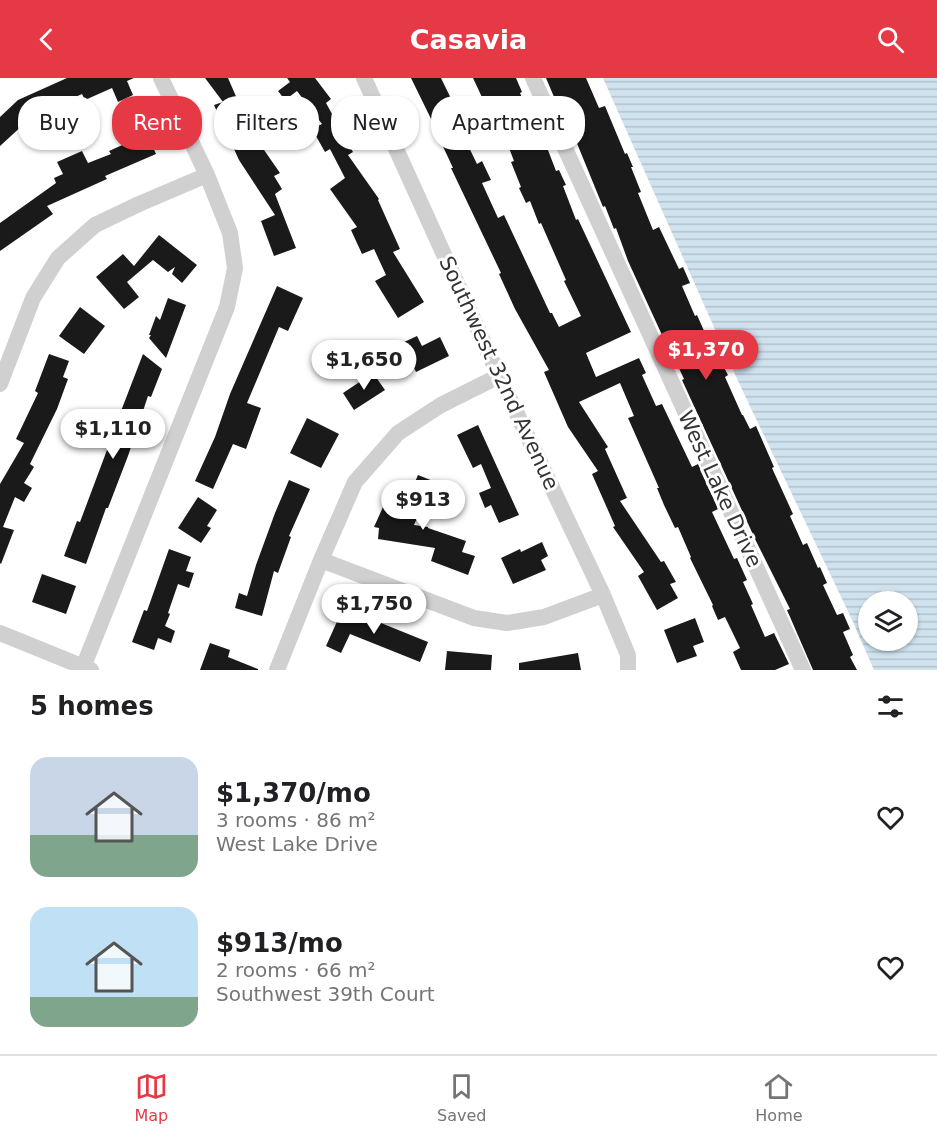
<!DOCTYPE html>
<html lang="en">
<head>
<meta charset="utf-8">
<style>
	body { margin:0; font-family:"DejaVu Sans",sans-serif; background:#f6f6f6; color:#202124; height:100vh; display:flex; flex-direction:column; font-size:22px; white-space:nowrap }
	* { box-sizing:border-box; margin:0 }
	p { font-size:20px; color:#757577 }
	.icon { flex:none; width:33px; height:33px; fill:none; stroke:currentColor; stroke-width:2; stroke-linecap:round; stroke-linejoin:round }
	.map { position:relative; height:592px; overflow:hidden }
	.side { display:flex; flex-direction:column; background:#fff; flex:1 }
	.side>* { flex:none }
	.top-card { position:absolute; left:18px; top:18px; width:600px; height:54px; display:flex; gap:12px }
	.tools { position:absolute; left:858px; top:513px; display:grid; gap:12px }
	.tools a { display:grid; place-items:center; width:60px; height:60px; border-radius:50%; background:#fff; box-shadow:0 2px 4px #0004; font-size:30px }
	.price { position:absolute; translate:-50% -51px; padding:0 14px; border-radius:21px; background:#fff; color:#222; font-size:20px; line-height:39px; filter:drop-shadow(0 2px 3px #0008) }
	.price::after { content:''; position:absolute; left:50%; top:36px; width:18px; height:14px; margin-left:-9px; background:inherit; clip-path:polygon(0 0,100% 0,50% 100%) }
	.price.active { background:#e63946; color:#fff }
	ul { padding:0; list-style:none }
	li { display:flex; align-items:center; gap:18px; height:150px; padding:0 30px }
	li span { display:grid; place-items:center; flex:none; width:168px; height:120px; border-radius:18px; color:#555 }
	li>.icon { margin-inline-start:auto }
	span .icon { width:72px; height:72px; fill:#fffc; stroke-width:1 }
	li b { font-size:26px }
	h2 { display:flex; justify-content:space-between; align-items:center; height:72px; padding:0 30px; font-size:26px }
	.pill { padding:0 21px; border-radius:24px; background:#fff; box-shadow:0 2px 4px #0004; font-size:21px; line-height:54px }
	.pill.active { background:#e63946; color:#fff }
	header { display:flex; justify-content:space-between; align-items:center; height:78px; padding:0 30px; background:#e63946; color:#fff; font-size:27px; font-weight:700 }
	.menu { display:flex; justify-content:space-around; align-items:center; height:84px; border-top:2px solid #e0e0e0; background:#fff; font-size:16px; color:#757577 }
	.menu a { display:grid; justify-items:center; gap:3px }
	.menu .active { color:#e63946 }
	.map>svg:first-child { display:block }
	.water { fill:url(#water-rules); fill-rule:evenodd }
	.building { fill:#1a1a1a }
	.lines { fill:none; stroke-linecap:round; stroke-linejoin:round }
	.minor { stroke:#d0d0d0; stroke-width:16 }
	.labels { text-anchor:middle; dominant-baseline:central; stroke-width:6; stroke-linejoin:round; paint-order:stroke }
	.street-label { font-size:21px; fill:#333; stroke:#fff }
</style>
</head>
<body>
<header><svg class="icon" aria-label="back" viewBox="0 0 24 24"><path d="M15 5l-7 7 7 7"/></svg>Casavia<svg class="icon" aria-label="search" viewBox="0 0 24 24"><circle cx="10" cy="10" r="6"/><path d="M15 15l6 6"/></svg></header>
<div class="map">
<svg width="937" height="592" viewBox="0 0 937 592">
	<defs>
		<pattern id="water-rules" width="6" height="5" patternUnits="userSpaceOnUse" patternTransform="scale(1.5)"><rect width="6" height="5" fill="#cfe2ee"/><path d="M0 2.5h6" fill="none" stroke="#b2c2cd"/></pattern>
	</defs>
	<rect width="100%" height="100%" fill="#fff"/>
	<path class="water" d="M603 0H937V592H874L854 546 738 303ZM868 524H908V562H868Z"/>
	<path class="building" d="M67 0H134L127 3 133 17 118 24 112 10 85 22 82 16 60 26 64 36 40 47 35 36 0 68V39L18 22Z
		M205 0H228L259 71 262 69 280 95 274 98 282 111 275 116 296 170 274 178 261 143 275 137 239 82 214 27 223 24Z
		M287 0H315L331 21 326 25 353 74 348 77 379 121 378 122 400 171 393 174 424 224 398 240 375 203 386 197 374 171 362 176 351 152 357 149 330 111 345 100 330 71 325 74 312 51 322 46 297 13 285 22 278 13 290 4Z
		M411 0H441L459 37 461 36 467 50 461 53 477 86 482 83 491 102 482 105 498 140 504 137 550 235H552L559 249 581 238 564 203 566 202 541 145 539 146 530 123 526 125 519 110 521 109 511 84 514 83 493 28 487 30 473 0H516L522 14 520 15 534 48 538 46 556 93 559 92 566 107 563 108 576 142 578 141 631 254 586 275 596 299 639 280 646 295 642 297 656 328 662 326 692 389 698 386 718 431 712 434 734 481 737 480 747 502 743 504 753 526 751 527 765 559 774 555 789 586 775 592H741L733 574 740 570 725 539 718 542 712 528 713 527 690 480 691 479 678 449 675 450 664 427 657 410H659L628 340 634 338 620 305 579 324 608 369 605 371 627 420 620 423 661 484 664 483 676 504 670 506 678 520 657 532 638 498 644 494 613 449 615 448 592 396 598 393 568 349 544 294 549 292 515 231 499 196 501 195 451 90H453L434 49H435Z
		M546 0H586L599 30 605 28 625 76 627 75 633 89H631L641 114 638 115 653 152 659 149 679 191 683 189 690 205 682 208 695 238 697 237 705 255 706 254 720 284H721L728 297 725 299 742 337H743L750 351 756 348 774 389 772 390 793 436 790 438 803 467 807 465 818 490 820 489 827 505 823 507 837 537 843 535 850 551 843 554 853 577 850 579 857 592H813L787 532 790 531 756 463 682 302 684 301 669 269 668 270 628 183 616 150 614 151 605 128 603 129 574 58 571 59Z
		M147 56 156 76 105 98 107 101 47 128 53 136 0 173V145L56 105 54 100 63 96 57 84 82 73 88 85 111 76 109 73Z
		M159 157 197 187 182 205 172 196 175 189 168 194 153 182 127 204 139 219 124 231 96 199 123 176 134 188Z
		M277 208 303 220 288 253 279 249 247 325 261 330 246 371 233 366 213 411 195 403 215 359 230 316Z
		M168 220 186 227 166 280 149 260 151 257H149L156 238 160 242Z
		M80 229 105 248 84 276 59 258Z
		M417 258 422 268 440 259 449 278 416 294 402 265Z
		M49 276 69 283 63 299 68 301 57 331 30 386 34 389 24 405 32 410 24 424 15 419 3 449 14 452 1 486 0 485V406L24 365 16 361 38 315 35 313Z
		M143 276 162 291 151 319 148 318 128 378 108 430H106L86 486 64 478 77 443 80 444 110 364 99 361 106 343 116 346Z
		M373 295 385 312 354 332 343 315Z
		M307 340 339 356 321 390 290 375Z
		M478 347 519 437 499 445 491 427 485 430 479 415 491 410 481 386 473 390 457 357Z
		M418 397 433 403 414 447 428 449V450L466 463 462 474 475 478 468 497 431 483 435 470 378 461 379 450 374 449 383 429 403 432Z
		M289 402 310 411 289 458 291 459 278 495 274 493 262 538 235 530 239 515 247 518 256 487 275 435Z
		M198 419 217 432 207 448 211 450 201 465 178 450Z
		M542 464 548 478 541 482 546 492 513 506 501 480 520 471 521 474Z
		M169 471 191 479 186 493 194 495 189 510 178 506 168 535 170 536 165 548 175 553 171 565 158 560 154 572 132 564 144 532 147 533Z
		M42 496 76 508 66 536 32 524Z
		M344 528 377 542 376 543 428 564 420 584 350 556 341 575 326 568Z
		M695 540 704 564 693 568 697 578 677 585 664 552Z
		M210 565 230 572 228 579 258 591V592H200Z
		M447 573 492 577 491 592H445Z
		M578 575 581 592H519V585Z"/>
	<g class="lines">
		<path class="minor" d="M364 0 499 298 603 517 628 577V592
			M533 0 803 592
			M0 306 33 220 58 180 95 147 139 126 207 97
			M321 482 474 540 507 545 544 539 603 517
			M0 555 91 592
			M82 592 227 229 235 190 230 155 207 97 161 0
			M277 592 321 482 355 404 398 355 441 327 499 298"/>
	</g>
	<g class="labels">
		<g class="street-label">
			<text transform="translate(499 295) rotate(65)">Southwest 32nd Avenue</text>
			<text transform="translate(720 411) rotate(65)">West Lake Drive</text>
		</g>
	</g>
</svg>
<div class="tools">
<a><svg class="icon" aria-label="layers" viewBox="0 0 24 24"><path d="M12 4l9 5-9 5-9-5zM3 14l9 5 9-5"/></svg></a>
</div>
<b class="price active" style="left:706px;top:303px">$1,370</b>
<b class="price" style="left:364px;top:313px">$1,650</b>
<b class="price" style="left:113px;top:382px">$1,110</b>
<b class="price" style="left:423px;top:453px">$913</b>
<b class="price" style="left:374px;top:557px">$1,750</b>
<div class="top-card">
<a class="pill">Buy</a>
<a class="pill active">Rent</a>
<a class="pill">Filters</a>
<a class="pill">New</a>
<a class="pill">Apartment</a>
</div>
</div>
<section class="side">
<h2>5 homes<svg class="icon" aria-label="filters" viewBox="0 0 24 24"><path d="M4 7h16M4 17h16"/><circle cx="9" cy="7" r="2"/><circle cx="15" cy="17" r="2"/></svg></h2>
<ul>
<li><span style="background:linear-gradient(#c9d6e8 65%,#7fa58c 0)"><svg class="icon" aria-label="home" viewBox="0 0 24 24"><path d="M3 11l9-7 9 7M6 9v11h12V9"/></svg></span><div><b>$1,370/mo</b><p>3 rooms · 86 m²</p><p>West Lake Drive</p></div><svg class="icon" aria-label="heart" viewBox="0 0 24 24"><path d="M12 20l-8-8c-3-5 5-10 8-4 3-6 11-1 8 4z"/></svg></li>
<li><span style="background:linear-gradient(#bfe0f5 75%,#7fa58c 0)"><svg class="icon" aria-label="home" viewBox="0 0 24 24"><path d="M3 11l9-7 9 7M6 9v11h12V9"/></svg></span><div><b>$913/mo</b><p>2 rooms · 66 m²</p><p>Southwest 39th Court</p></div><svg class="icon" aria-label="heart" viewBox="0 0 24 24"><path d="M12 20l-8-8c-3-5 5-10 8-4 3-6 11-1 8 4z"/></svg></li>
</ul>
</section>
<nav class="menu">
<a class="active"><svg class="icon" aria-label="map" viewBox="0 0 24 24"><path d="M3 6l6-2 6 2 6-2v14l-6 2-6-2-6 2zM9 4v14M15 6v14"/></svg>Map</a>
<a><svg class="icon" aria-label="saved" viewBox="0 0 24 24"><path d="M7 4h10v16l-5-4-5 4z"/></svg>Saved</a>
<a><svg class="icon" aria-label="home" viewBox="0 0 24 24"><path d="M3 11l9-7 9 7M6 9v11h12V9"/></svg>Home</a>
</nav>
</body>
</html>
